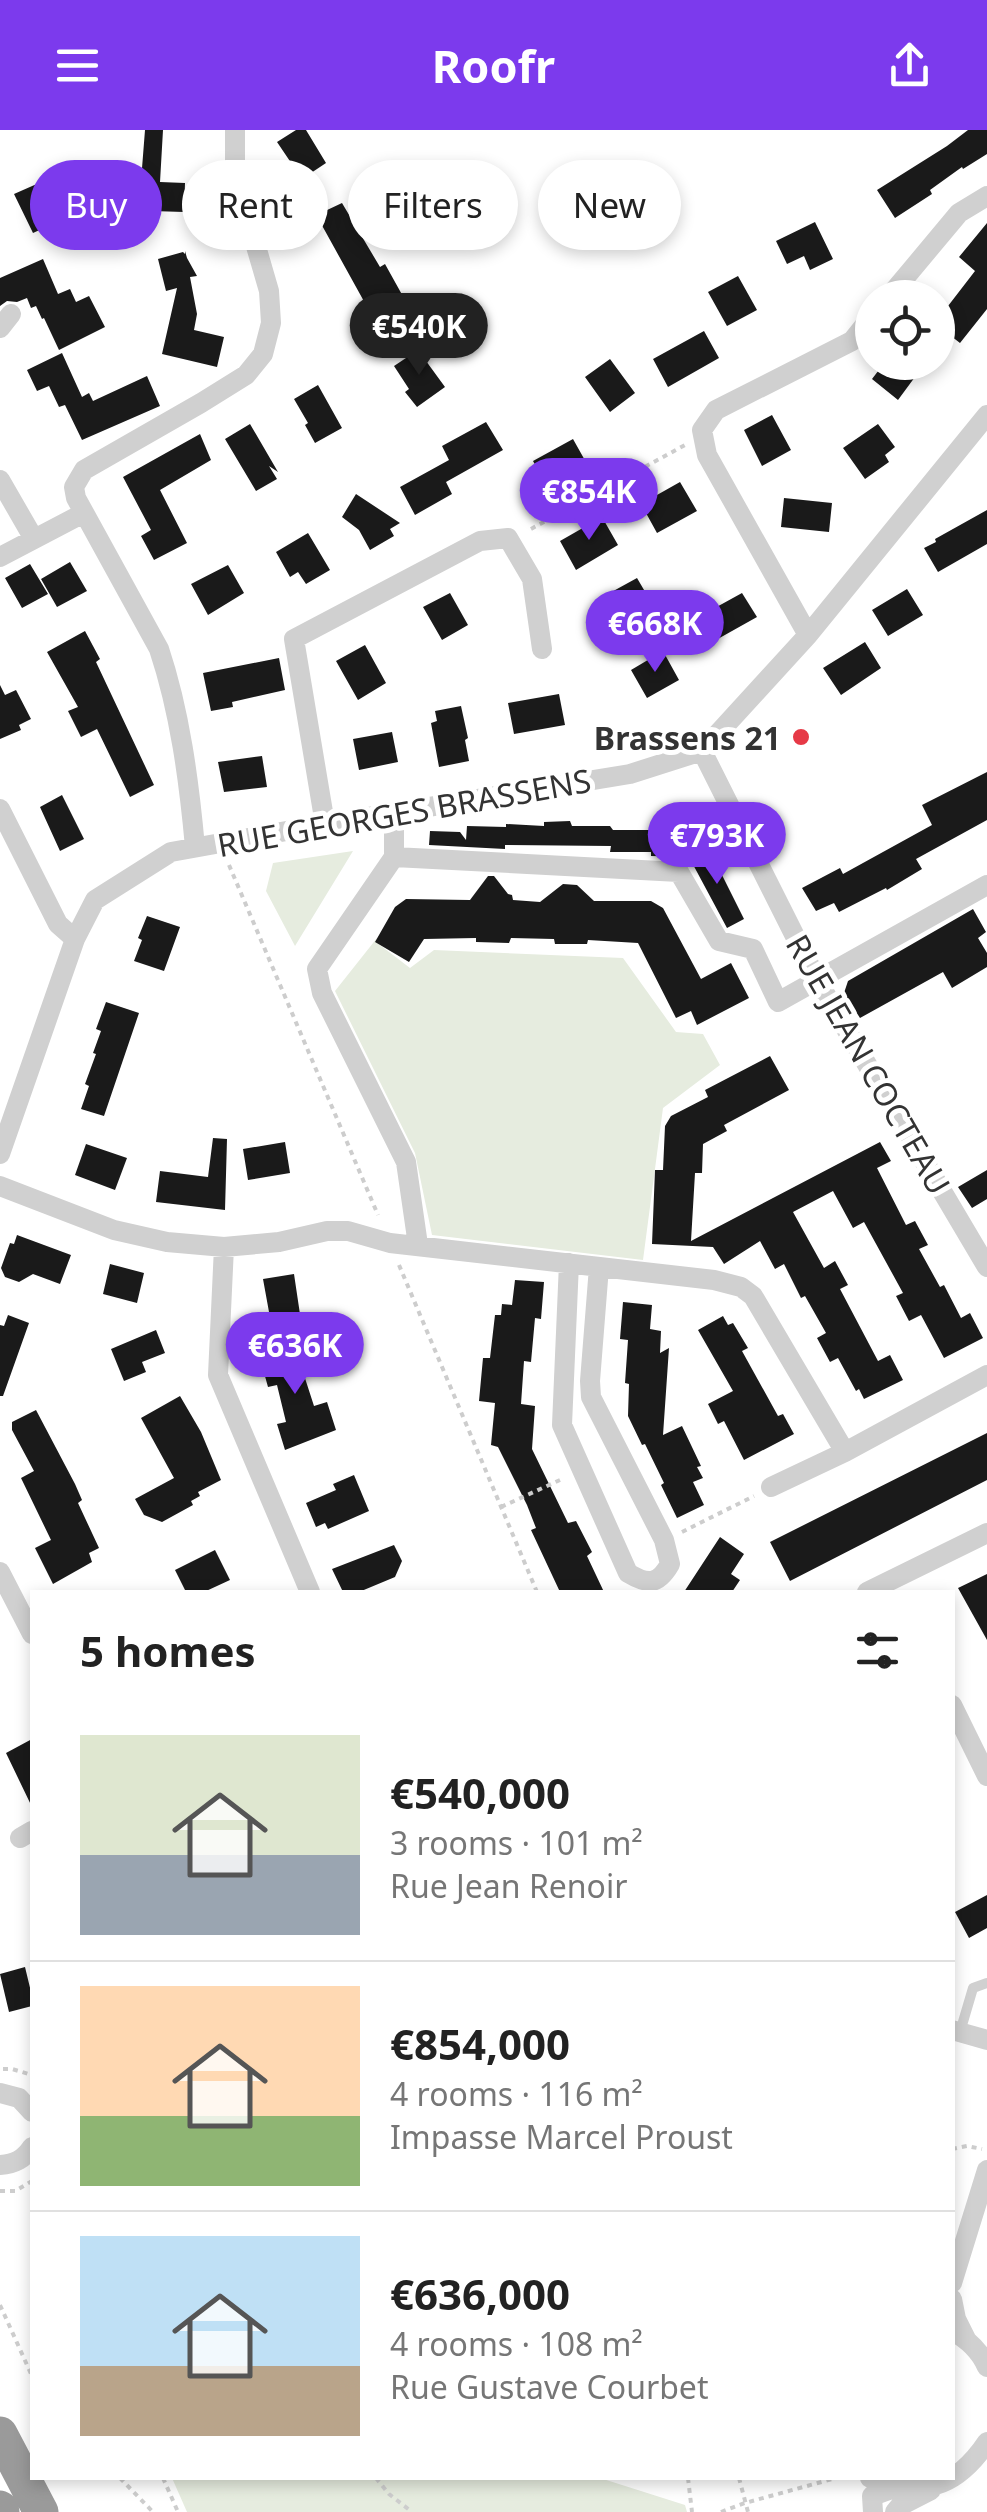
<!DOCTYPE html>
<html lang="en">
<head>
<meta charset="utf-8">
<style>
	body { margin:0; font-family:"Noto Sans",sans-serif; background:#f6f6f6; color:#222; height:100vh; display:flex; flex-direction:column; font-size:38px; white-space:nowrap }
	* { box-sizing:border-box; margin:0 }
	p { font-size:32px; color:#767676 }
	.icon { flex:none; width:55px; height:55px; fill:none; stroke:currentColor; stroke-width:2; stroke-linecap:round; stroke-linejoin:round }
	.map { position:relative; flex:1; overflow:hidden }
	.drawer { position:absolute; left:30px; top:1460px; width:925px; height:890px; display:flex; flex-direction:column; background:#fff; border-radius:0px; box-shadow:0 5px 15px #0003 }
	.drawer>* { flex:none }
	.hud { position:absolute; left:30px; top:30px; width:928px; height:90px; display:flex; gap:20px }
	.tools { position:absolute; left:855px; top:150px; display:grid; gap:20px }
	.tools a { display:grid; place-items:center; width:100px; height:100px; border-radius:50%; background:#fff; box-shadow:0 5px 15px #0003; font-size:50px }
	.price { position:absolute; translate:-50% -85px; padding:0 22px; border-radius:35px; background:#7c3aed; color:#fff; font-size:32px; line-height:65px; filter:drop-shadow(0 2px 5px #0008) }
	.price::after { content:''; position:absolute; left:50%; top:60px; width:30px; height:22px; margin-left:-15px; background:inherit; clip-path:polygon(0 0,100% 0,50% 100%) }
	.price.current { background:#222; color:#fff }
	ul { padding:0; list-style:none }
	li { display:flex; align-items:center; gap:30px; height:250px; padding:0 50px }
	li+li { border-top:2px solid #e0e0e0 }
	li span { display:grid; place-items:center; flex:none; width:280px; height:200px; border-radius:0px; color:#555 }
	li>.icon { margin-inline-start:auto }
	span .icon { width:120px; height:120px; fill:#fffc; stroke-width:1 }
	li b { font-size:42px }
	h2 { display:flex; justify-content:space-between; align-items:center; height:120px; padding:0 50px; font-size:42px }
	.tag { padding:0 35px; border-radius:45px; background:#fff; box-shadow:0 5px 15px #0003; font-size:35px; line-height:90px }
	.tag.current { background:#7c3aed; color:#fff }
	header { display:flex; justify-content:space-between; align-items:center; height:130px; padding:0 50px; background:#7c3aed; color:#fff; font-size:45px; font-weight:700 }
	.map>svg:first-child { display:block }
	.green { fill:#e6ecdf }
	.building { fill:#1a1a1a }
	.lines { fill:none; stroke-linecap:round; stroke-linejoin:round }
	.path { stroke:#cdcdcd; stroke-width:4; stroke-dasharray:5 5; stroke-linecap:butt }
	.lane { stroke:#d0d0d0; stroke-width:10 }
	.street { stroke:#d0d0d0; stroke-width:20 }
	.highway { stroke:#9a9a9a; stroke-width:35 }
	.poi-dot { fill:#e63946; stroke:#fff; stroke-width:4 }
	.labels { text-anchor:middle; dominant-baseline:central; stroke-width:10; stroke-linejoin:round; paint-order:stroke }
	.poi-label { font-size:32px; font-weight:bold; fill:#333; stroke:#fff; text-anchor:end }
	.street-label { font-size:32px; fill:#333; stroke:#fff }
</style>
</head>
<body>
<header><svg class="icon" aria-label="menu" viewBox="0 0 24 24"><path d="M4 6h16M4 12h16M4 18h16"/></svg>Roofr<svg class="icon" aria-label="share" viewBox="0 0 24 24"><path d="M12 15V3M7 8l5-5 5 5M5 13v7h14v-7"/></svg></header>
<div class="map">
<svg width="987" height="2382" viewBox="0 0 987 2382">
	<rect width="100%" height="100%" fill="#fff"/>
	<path class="green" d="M353 721 295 816 266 761 273 733Z
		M377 808 376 812 410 838 434 820 623 828 676 902 703 904 720 935 663 978 643 1130 432 1105 415 1023 335 861Z
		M172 2348H600L685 2375 687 2382H187Z"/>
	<path class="building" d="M145 0H163L160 52 185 53 184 82 152 81 151 88 125 87 128 50 141 51Z
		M296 0H306L326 33 302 49 277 12Z
		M968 0H987V24L963 39 962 37 930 60 932 64 895 88 877 60 947 16Z
		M39 53 57 92 33 103 14 64Z
		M342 73 380 137 385 134 410 179 385 192 373 172 366 175 319 90 325 88V81Z
		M815 92 833 129 810 140 804 126 787 134 776 111Z
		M987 93V179L960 213 938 196V189L975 141 959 127Z
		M185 121 187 128 197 146 190 147 197 184 194 200 224 207 217 237 162 224 177 158 166 161 158 129 183 122 185 124Z
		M43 129 58 164 70 159 76 172 89 166 105 197 59 220 44 188 42 189 36 176 31 178 27 168 17 172 7 171 0 176V148Z
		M738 146 757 180 727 196 708 162Z
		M704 201 719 228 668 257 653 229Z
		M418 220 445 257 417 277 405 262 409 259 394 236Z
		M62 223 82 267 89 263 93 271 147 246 160 276 82 310 65 275 59 277 49 256 37 261 27 240Z
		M610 229 635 263 610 282 585 247Z
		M885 232H926L898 270 872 249Z
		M318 255 342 298 315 313 305 295 308 293 294 269Z
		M772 285 791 320 762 336 744 300Z
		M486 292 503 320 446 352 452 364 415 385 400 357 449 330 442 316Z
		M250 294 278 342 269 336 277 349 256 361 225 309Z
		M878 294 895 317 885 325 889 332 865 349 843 318Z
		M200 304 211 330 160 360 187 413 154 430 141 406 151 400 123 347Z
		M573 309 587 334 547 356 533 331Z
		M680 352 697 381 657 403 641 374Z
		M356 364 400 393 390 399 394 406 370 420 359 400 342 387Z
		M784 368 832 373 829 402 781 397Z
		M987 380V414L938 442 924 418 936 412 935 409Z
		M602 387 618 415 576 440 560 411Z
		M308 403 330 440 306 454 298 442 290 447 276 422Z
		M70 432 87 461 57 477 41 449Z
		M30 434 48 464 22 478 5 448Z
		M228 435 244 463 208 485 191 454Z
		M637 448 654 477 613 499 597 470Z
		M907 459 923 485 888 506 872 480Z
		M450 463 468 495 442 510 423 477Z
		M742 463 757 487 707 515 693 490Z
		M85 501 100 529 96 532 154 655 130 667 97 599 81 607 68 581 78 577 47 522Z
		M865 512 881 538 841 565 823 538Z
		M365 515 386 553 358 570 336 531Z
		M663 521 679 550 647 568 631 540Z
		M279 528 285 560 232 572 233 577 211 581 203 543Z
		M0 555 5 565 16 560 31 589 19 595 21 600 0 609Z
		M559 564 565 595 514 604 508 573Z
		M461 576 468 608 465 610 469 631 439 637 431 593 437 591 435 581Z
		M392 602 398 632 359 640 353 609Z
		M262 626 267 657 224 662 218 632Z
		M987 642V690L916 729 922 739 887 760 886 758 839 782 834 773 816 781 802 758 840 738 843 744 932 695 922 675Z
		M62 665 84 709 60 721 40 677Z
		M570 691 572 696H610L613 700H652V707H689V727L651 726V722H610L611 716 505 715V719L429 715 430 701 460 702 466 710 467 696 506 697V694L544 696V692Z
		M708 717 744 789 727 798 689 727Z
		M488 746H494L508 764 512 765 513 770 540 772 563 754 577 755 594 771H651L663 778 701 849 731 833 749 868 697 895 691 881 676 888 638 813 588 810 587 814H555L554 809 511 808 509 813 476 812V808L424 809 409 832 375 812 395 777 406 769 470 770Z
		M973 779 986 802 978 808 987 823V837L952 858 943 842 860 888 844 863 848 851Z
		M147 786 180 797 164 841 134 831 142 810 138 808Z
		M106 872 139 883 104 986 81 979 89 956 85 954 96 924 93 923 101 901 96 899Z
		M770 926 789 960 724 995 727 1001 703 1014 702 1043H695L691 1111 880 1012 891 1031 877 1038 906 1095 915 1091 928 1115 919 1119 940 1157 944 1155 961 1188 970 1183 983 1208 944 1228 921 1185 909 1191 896 1166 903 1163 864 1092 853 1098 833 1061 793 1082 824 1138 835 1131 848 1155 840 1159 878 1231 890 1225 903 1250 864 1269 859 1259 856 1261 838 1228 830 1232 817 1208 826 1203 805 1166 801 1168 784 1134 775 1139 760 1111 724 1134 713 1117 652 1114 655 1040H663L665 996 671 986 708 967 705 960Z
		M213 1008 227 1009 225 1080 156 1072 160 1041 208 1047Z
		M285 1012 290 1043 248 1050 243 1019Z
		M86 1014 127 1028 115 1060 75 1045Z
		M987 1040V1069L972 1078 958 1057Z
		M17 1105 71 1125 60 1154 33 1144 19 1152 5 1147 1 1138 10 1113 14 1114Z
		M110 1134 144 1143 137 1173 103 1164Z
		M294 1144 301 1191 276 1195 274 1191 271 1193 263 1149Z
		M515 1150 544 1152 541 1189 535 1188 531 1232 524 1231 521 1274 535 1276 532 1319 568 1393 576 1391 592 1422 587 1426 604 1462H560L531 1400 536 1398 527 1375 498 1317 491 1315 495 1273 479 1271 483 1228H490L495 1185H501L502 1174 512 1175Z
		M623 1172 652 1175 650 1199 661 1201 660 1223 669 1218 663 1305 682 1296 701 1336 697 1337 703 1348 693 1352 704 1375 677 1388 661 1355 664 1353 645 1314 642 1315 628 1286 629 1254 625 1253 628 1210 620 1209Z
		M8 1185 29 1193 3 1266H0V1195L4 1196Z
		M723 1186 728 1195 733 1193 748 1218 742 1221 778 1286 783 1284 794 1304 744 1330 724 1291 718 1294 708 1274 733 1261 698 1200Z
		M156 1200 165 1223 142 1232 146 1242 124 1251 111 1219Z
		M291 1205 314 1276 327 1272 336 1300 285 1320 277 1294 286 1292 277 1255 268 1257 261 1232 268 1230 264 1220Z
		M180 1266 201 1302 221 1350 198 1362 200 1366 191 1371 193 1375 162 1392 144 1385 135 1369 174 1348 141 1288Z
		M36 1280 75 1354 82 1370 78 1373 99 1418 89 1423 92 1432 53 1454 35 1418 51 1410 21 1348 34 1341 12 1300V1292Z
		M987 1303V1350L790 1451 770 1412Z
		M354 1345 369 1381 328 1399 325 1393 316 1397 306 1373 336 1360 333 1354Z
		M720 1407 744 1424 731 1444 740 1450 732 1462H684Z
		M394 1415 402 1431 395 1447 359 1462H343L332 1439Z
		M215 1420 230 1450 204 1462H186L175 1440Z
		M987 1444V1510L958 1458Z
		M32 1609V1677L6 1623Z
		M987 1765V1798L969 1808 955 1782Z
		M25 1837 32 1866V1876L9 1882 0 1844Z"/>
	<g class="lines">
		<path class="path" d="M531 399 685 315
			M229 735 378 1085
			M399 1135 537 1462
			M501 1377 560 1350
			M682 1402 754 1366
			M3 1939H12L32 1945
			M952 2019 967 2016 982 2019
			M0 2061H15L32 2051
			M0 2175 32 2246
			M120 2348 153 2382
			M163 2348 178 2382
			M376 2348 389 2364 412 2382
			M688 2348 692 2382
			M739 2348 748 2382
			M721 2382 745 2373 836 2348"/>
		<path class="lane" d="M960 1902 973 1858 987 1853"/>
		<path class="street" d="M888 168 959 83 987 66
			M0 198 11 184
			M0 350 34 409
			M0 427 84 383
			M808 505 707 325 702 300 716 280 852 211 872 186
			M702 621 817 850 987 1137
			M0 679 58 794 75 809
			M394 683V727L317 839 322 863 406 1032 418 1115
			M325 694 294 509 480 411 508 408 532 449 542 519
			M195 717C189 651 180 582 159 519L76 368 74 357 84 340 201 273 246 245 263 224 271 193 269 161 235 44V0
			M394 727 679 742 719 811 753 819 778 872 987 755
			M0 1024 75 809 95 770 171 722 325 694 630 644 702 621 808 505 987 285
			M0 1056 114 1100 167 1112 224 1117 279 1112 327 1101H348L390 1113 714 1150 741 1157 753 1166 845 1322
			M224 1117 218 1245 310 1462
			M569 1133 562 1295 628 1443C648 1455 658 1455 670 1434L664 1410 591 1267 590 1251 599 1137
			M771 1357 845 1322 987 1245
			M0 1442 32 1504
			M867 1462 987 1403
			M952 1575 987 1646
			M20 1708 32 1701
			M952 1900 987 1910
			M0 1963 19 1968 32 1982
			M0 2035C15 2034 24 2029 32 2017
			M952 2153 987 2040
			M952 2169 956 2189 966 2209
			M952 2201C967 2209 980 2221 987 2237
			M870 2348C922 2368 956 2358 987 2312
			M873 2382 872 2366 897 2357
			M895 2382 900 2376 931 2360"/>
		<path class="highway" d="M0 2304 41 2382
			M0 2378 2 2382"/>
	</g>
	<circle class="poi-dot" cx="801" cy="607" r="10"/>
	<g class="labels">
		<g class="poi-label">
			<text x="781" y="607">Brassens 21</text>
		</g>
		<g class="street-label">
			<text transform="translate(404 682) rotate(-10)">RUE GEORGES BRASSENS</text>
			<text transform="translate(869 934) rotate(60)">RUE JEAN COCTEAU</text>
		</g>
	</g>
</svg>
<div class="tools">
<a><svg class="icon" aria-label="locate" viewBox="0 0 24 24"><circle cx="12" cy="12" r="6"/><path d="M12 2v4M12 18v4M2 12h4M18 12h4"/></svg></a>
</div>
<b class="price current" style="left:419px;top:248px">€540K</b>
<b class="price" style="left:589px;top:413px">€854K</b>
<b class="price" style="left:655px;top:545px">€668K</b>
<b class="price" style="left:717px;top:757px">€793K</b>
<b class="price" style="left:295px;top:1267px">€636K</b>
<div class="hud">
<a class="tag current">Buy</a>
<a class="tag">Rent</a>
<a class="tag">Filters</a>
<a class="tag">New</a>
</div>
<section class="drawer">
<h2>5 homes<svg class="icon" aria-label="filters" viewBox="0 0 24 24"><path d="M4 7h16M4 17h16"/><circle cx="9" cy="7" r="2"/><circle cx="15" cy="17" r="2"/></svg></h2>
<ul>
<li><span style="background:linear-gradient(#dfe7d0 60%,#9aa5b1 0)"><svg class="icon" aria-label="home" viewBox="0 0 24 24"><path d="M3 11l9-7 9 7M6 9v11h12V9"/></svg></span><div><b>€540,000</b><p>3 rooms · 101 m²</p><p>Rue Jean Renoir</p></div></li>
<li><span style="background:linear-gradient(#ffd9b3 65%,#8fb573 0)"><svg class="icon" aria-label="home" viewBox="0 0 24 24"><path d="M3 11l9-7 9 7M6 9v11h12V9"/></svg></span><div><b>€854,000</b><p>4 rooms · 116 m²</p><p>Impasse Marcel Proust</p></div></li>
<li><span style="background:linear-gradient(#bfe0f5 65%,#b9a48a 0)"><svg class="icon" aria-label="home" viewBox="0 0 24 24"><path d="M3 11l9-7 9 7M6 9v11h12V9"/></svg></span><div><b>€636,000</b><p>4 rooms · 108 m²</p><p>Rue Gustave Courbet</p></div></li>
</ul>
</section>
</div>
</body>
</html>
